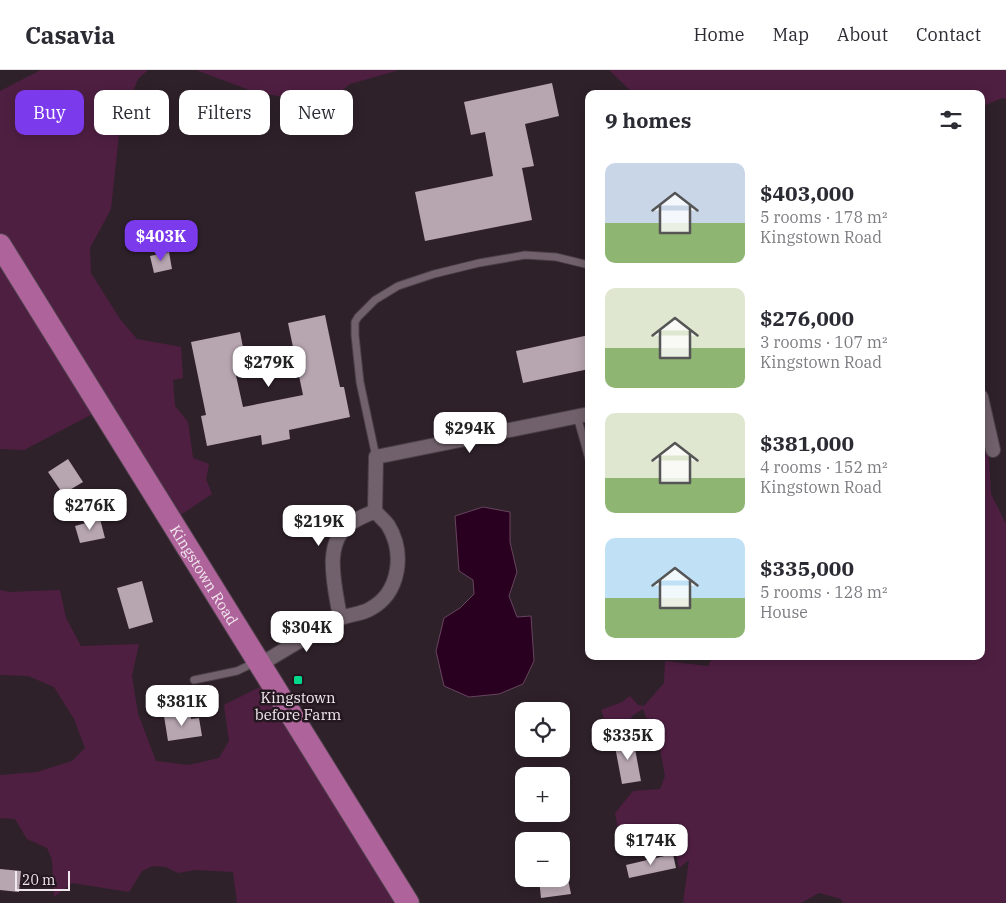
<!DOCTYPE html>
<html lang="en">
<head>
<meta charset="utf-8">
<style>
	body { margin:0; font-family:"IBM Plex Serif",serif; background:#f7f7f7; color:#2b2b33; height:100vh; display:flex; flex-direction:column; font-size:19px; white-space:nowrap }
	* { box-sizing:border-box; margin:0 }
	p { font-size:16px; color:#7c7c81 }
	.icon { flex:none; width:28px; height:28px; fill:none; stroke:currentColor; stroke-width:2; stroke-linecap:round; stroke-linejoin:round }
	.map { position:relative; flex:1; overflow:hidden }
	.drawer { position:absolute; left:585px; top:20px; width:400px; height:570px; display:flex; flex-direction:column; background:#fff; border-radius:10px; box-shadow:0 2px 12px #0003 }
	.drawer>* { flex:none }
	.guide { position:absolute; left:15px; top:20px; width:475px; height:45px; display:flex; gap:10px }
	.controls { position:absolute; left:515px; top:632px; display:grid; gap:10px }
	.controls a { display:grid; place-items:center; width:55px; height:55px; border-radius:10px; background:#fff; box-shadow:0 2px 12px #0003; font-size:25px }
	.scale { position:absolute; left:15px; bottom:12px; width:55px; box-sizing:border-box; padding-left:5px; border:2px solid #f1e7ee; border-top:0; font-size:14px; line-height:18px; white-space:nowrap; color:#f1e7ee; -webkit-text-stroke:4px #251720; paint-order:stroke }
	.price { position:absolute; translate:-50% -42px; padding:0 11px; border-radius:10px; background:#fff; color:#222; font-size:16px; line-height:32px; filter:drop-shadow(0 1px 2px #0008) }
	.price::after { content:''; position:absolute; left:50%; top:30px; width:15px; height:11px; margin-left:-8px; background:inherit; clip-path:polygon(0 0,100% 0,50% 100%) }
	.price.current { background:#7c3aed; color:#fff }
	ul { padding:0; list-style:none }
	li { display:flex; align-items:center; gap:15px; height:125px; padding:0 20px }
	li span { display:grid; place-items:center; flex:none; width:140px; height:100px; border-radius:10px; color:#555 }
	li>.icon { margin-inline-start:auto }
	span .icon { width:60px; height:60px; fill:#fffc; stroke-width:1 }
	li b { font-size:21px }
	h2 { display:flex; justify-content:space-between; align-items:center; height:60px; padding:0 20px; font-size:21px }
	.chip { padding:0 18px; border-radius:10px; background:#fff; box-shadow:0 2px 12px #0003; font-size:18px; line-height:45px }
	.chip.current { background:#7c3aed; color:#fff }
	header { display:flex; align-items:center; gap:30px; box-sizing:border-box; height:70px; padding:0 25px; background:#fff; border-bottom:1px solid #e1e1e2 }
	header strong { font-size:24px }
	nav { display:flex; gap:28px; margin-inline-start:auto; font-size:18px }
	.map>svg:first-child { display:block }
	.green { fill:#4f1f42 }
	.water { fill:#2a0020; stroke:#66455e }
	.building { fill:#b7a5b0 }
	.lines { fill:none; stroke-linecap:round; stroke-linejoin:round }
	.service-casing { stroke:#4b3f48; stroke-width:9 }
	.minor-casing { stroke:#4b3f48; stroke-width:16 }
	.primary-casing { stroke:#4b3f48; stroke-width:24 }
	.service { stroke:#71616c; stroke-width:7 }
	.minor { stroke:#71616c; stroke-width:14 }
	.primary { stroke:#af639b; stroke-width:22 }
	.poi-dot { fill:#00d98c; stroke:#251720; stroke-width:2 }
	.labels { text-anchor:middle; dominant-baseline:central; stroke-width:5; stroke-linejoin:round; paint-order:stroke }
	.street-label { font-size:15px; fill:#f1e7ee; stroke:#251720 }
	.poi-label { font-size:15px; fill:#f1e7ee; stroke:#251720 }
</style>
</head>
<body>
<header>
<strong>Casavia</strong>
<nav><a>Home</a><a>Map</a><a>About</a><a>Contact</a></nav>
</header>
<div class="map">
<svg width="1006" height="833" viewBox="0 0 1006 833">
	<rect width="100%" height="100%" fill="#2f212a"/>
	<path class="green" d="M41 0H148L138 9 120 55 111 139 90 178 91 203 120 249 137 269 181 277 183 308 173 310 175 336 188 352 193 388 209 394 206 409 212 424 173 450 102 339 24 380 0 379V21Z
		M196 0H399L350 14 325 35 252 21Z
		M609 0H1006V29L1002 28 981 37V24H651L646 21 634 24Z
		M985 381 989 387 991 424 1006 454V833H843L841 829 819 823 801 833H683L689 790 679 798 673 769 634 774 623 785 615 743 633 721 660 719 665 706 658 668 649 656 643 639 632 646 628 658 615 660 611 668 601 640 622 632 630 626 638 635 644 636 664 613 665 591 708 596 713 586H981V385Z
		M0 520 9 522 60 520 66 548 81 576 139 574 132 606 138 644 156 691 189 695 219 688 229 671 224 635 270 612 409 833H237L233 802 196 800 178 803 166 797 153 796 142 801 129 822 72 813 54 827 52 790 47 778 27 769 15 749 0 748V705L37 702 72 691 85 678 74 649 54 617 28 606 0 605Z"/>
	<path class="water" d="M483 437 510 442V472L517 502 509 526 517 547 531 546 534 591 523 614 499 624 469 627 444 616 436 581 444 548 460 538 474 524 473 510 459 501 455 446Z"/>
	<path class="building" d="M552 13 559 46 525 54 534 96 522 98 532 150 425 171 415 122 493 106 485 62 471 65 464 32Z
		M169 182 172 199 154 203 150 186Z
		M325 245 340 317H344L350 347 289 360 290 369 262 375 261 365 207 376 201 346 206 345 191 272 240 262 247 298 235 301 243 337 303 325 288 253Z
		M589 265V299L523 313 516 281Z
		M68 389 83 412 63 424 48 402Z
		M100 449 105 468 80 473 75 456Z
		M142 511 153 552 129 559 117 518Z
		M190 642 191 649 199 648 202 666 168 671 164 646Z
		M633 668 641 711 622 714 614 671Z
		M673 784 676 798 629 808 626 795Z
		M0 799 21 801 19 822 0 820Z
		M539 809H568L571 824 541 828Z"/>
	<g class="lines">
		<g class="service-casing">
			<path id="service" d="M577 346 589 389
				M376 387 360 312 355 265V252L358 247 375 230 398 216 434 204 479 193 525 185 556 187 589 195
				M194 610 237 601 256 592"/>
		</g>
		<g class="minor-casing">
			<path id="minor" d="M981 327 993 380
				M340 548C336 519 321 473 351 453 358 448 367 445 375 441
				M261 594C286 579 311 563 337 550 347 544 360 545 370 539 400 523 405 483 388 455 384 450 379 446 375 441L376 387 589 344"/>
		</g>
		<g class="primary-casing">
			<g id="primary">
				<path id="s1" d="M0 175 408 833"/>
			</g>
		</g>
		<use href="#service" class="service"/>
		<use href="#minor" class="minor"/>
		<use href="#primary" class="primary"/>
	</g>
	<rect class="poi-dot" x="293" y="605" width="10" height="10" rx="2.5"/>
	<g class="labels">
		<g class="street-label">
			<text stroke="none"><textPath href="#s1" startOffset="388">Kingstown Road</textPath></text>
		</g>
		<g class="poi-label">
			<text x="298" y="627">Kingstown<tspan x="298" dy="17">before Farm</tspan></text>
		</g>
	</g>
</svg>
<div class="controls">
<a><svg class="icon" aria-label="locate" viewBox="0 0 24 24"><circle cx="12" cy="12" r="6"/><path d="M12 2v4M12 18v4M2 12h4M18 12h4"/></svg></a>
<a>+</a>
<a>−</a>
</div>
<div class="scale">20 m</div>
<b class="price current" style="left:161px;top:192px">$403K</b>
<b class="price" style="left:269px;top:318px">$279K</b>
<b class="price" style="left:470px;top:384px">$294K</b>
<b class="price" style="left:90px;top:461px">$276K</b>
<b class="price" style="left:319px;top:477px">$219K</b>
<b class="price" style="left:307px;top:583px">$304K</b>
<b class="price" style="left:182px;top:657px">$381K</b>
<b class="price" style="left:628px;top:691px">$335K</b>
<b class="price" style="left:651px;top:796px">$174K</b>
<div class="guide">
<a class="chip current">Buy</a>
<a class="chip">Rent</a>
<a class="chip">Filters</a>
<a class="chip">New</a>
</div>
<section class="drawer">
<h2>9 homes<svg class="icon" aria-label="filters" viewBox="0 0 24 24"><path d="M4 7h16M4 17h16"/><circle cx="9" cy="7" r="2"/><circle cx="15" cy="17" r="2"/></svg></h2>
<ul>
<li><span style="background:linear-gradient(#c9d6e8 60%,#8fb573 0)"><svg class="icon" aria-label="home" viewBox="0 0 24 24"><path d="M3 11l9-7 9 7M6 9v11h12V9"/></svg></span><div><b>$403,000</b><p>5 rooms · 178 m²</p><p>Kingstown Road</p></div></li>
<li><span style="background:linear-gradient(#dfe7d0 60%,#8fb573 0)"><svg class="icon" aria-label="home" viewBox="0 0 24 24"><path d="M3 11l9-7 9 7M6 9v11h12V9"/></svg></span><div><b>$276,000</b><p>3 rooms · 107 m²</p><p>Kingstown Road</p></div></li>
<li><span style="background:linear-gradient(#dfe7d0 65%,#8fb573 0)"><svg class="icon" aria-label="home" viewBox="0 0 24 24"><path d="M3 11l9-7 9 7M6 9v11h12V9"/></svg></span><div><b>$381,000</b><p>4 rooms · 152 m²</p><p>Kingstown Road</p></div></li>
<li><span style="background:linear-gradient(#bfe0f5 60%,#8fb573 0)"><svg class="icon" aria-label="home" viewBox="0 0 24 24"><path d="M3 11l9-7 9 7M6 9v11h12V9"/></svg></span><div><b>$335,000</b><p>5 rooms · 128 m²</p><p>House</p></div></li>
</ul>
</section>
</div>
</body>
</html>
